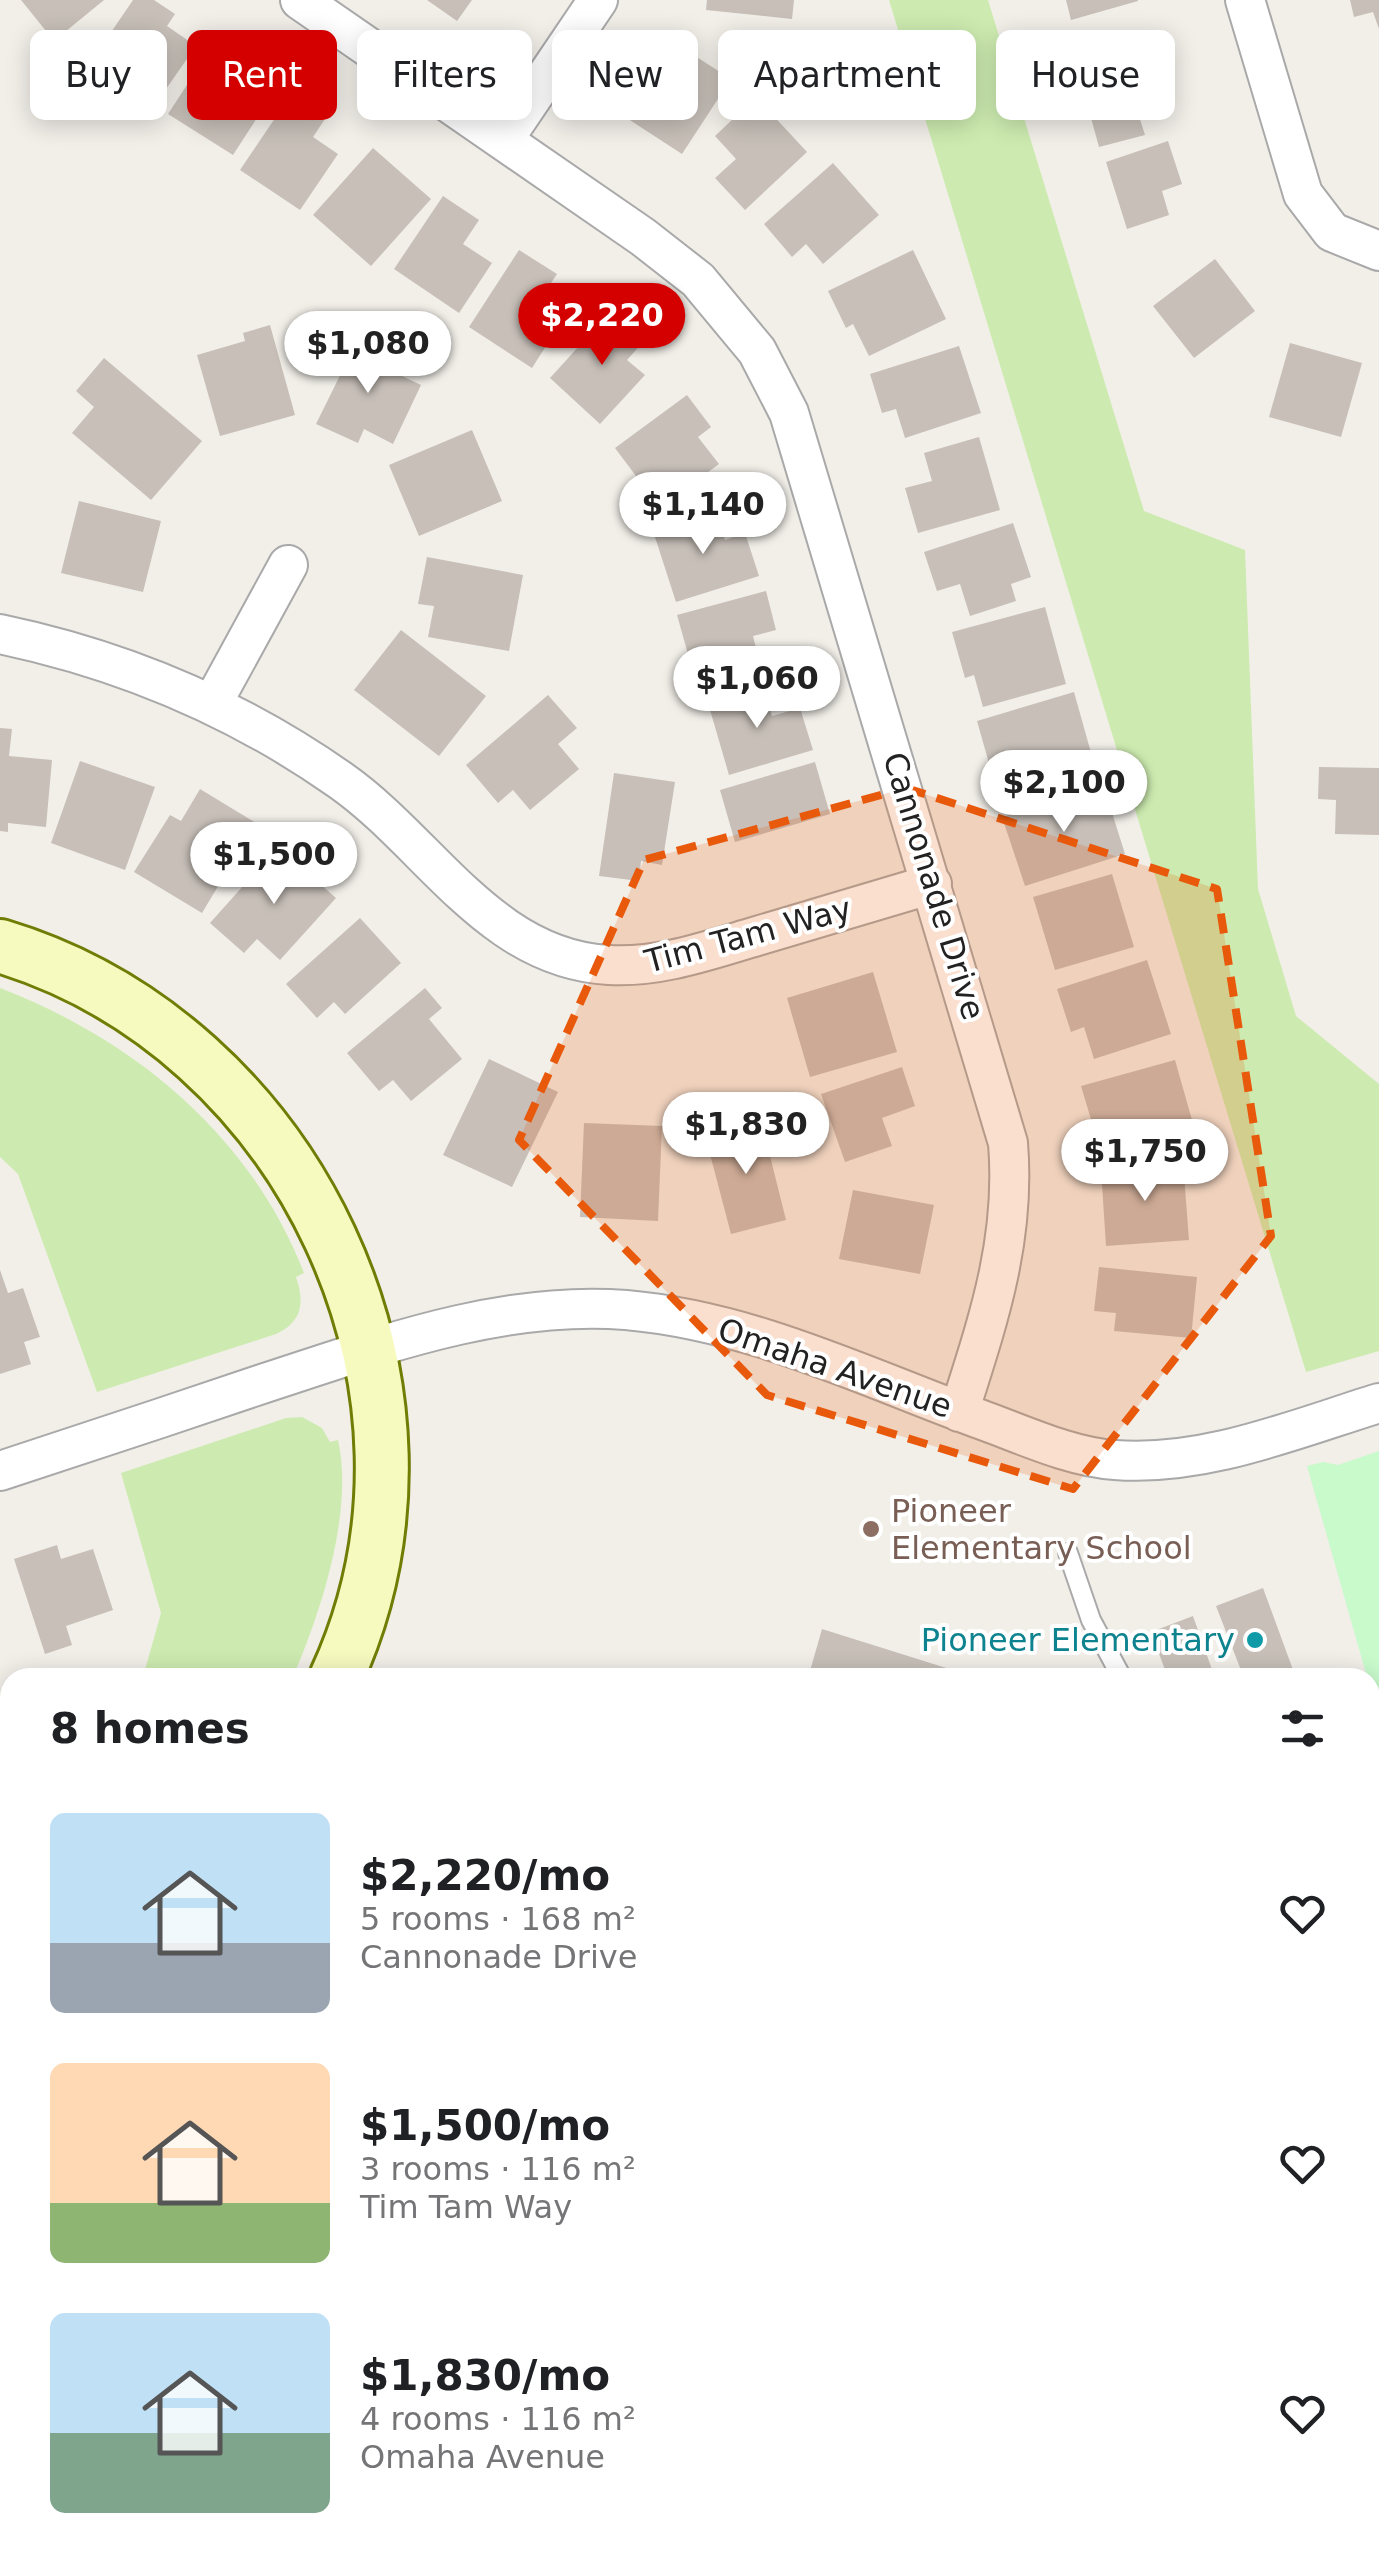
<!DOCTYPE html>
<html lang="en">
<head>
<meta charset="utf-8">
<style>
	body { margin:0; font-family:"DejaVu Sans",sans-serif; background:#f2f2f2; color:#202124; height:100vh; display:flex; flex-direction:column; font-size:38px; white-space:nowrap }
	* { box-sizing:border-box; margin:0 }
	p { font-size:32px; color:#757577 }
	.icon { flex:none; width:55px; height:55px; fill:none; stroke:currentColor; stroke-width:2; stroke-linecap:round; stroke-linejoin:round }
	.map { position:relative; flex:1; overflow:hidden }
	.details { position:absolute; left:0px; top:1668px; width:1380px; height:892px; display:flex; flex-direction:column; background:#fff; border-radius:30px 30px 0 0; box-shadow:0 5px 25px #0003 }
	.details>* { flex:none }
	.guide { position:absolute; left:30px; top:30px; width:1320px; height:90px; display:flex; gap:20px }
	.price { position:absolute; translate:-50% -85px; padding:0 22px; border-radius:35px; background:#fff; color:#222; font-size:32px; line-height:65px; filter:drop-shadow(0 2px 5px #0008) }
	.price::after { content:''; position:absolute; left:50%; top:60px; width:30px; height:22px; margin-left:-15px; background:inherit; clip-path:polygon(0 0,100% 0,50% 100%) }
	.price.selected { background:#d40000; color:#fff }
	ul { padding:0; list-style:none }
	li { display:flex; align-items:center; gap:30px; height:250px; padding:0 50px }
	li span { display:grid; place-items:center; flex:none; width:280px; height:200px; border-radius:15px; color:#555 }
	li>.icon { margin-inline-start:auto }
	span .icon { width:120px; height:120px; fill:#fffc; stroke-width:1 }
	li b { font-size:42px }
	h2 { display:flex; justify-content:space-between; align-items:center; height:120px; padding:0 50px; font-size:42px }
	.chip { padding:0 35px; border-radius:15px; background:#fff; box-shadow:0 5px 25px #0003; font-size:35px; line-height:90px }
	.chip.selected { background:#d40000; color:#fff }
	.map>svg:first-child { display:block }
	.grass { fill:#cdebb0 }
	.park { fill:#c8facc }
	.pitch { fill:#88e0be }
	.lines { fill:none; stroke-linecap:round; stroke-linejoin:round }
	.stream { stroke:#aad3df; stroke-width:12 }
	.building { fill:#c7bfb8 }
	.lane-casing { stroke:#a9a9a9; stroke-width:22 }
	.street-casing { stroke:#a9a9a9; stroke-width:42 }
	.secondary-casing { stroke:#707d05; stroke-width:58 }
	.lane { stroke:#fff; stroke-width:18 }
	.street { stroke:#fff; stroke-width:38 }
	.secondary { stroke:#f7fabf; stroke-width:52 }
	.marked { fill:#e8590c; fill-opacity:0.2; stroke:#e8590c; stroke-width:8; stroke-dasharray:20 12; stroke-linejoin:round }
	.education-dot { fill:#8d6e63; stroke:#fff; stroke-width:4 }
	.culture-dot { fill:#0f9aa8; stroke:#fff; stroke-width:4 }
	.labels { text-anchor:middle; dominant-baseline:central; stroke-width:8; stroke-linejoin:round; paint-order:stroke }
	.street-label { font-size:32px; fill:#222; stroke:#fff }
	.education-label { font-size:32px; fill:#785e54; stroke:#fff; text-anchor:start }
	.culture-label { font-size:32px; fill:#0d838f; stroke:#fff; text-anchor:end }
</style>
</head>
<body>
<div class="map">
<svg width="1379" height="2559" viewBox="0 0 1379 2559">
	<rect width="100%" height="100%" fill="#f2efe9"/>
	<path class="grass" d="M889 0H988L1144 511 1245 550 1258 889 1296 1016 1379 1084V1351L1306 1372Z
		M0 988C135 1040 251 1136 304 1273L296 1277C305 1303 302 1322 276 1334L97 1392 18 1174 0 1157Z
		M302 1417 322 1428 330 1442 338 1440C354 1511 321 1612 293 1677H143L161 1613 121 1473 286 1418Z
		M10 2421V2550H612L624 2559H0V2423Z"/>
	<path class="park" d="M1379 1451V1719L1307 1466 1323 1462 1338 1465Z"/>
	<path class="pitch" d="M835 2550H1083L1069 2559H835Z"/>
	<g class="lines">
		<path class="stream" d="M52 2559 54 2550"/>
	</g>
	<path class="building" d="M21 0H104L54 41Z
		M133 0H154L175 14 167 26 196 46 150 112 86 69Z
		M427 0H472L457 21Z
		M707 0H794L792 19 706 10Z
		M1066 0H1138V1L1071 20Z
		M1350 0H1379V29L1373 12 1354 17Z
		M1140 38 1153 82 1167 79 1174 106 1139 116 1145 135 1099 147 1074 56Z
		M681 47 731 79 682 154 619 113 657 57 669 65Z
		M241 60 279 84 233 155 168 114 198 68 225 85Z
		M292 93 327 116 313 137 338 154 300 210 240 170Z
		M756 97 807 152 745 210 715 178 736 159 715 136Z
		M1168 141 1182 184 1162 191 1169 215 1127 229 1106 162Z
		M373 148 431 199 371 266 313 215Z
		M833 163 879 215 823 264 806 244 792 257 764 224Z
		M443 196 479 220 463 244 492 263 459 313 394 269Z
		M519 250 557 274 547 289 572 305 532 368 469 327Z
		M913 250 946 319 869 356 853 324 846 328 828 291Z
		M1215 259 1255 311 1194 358 1153 306Z
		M611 311 644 341 627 360 645 375 600 424 550 378Z
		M270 325 295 415 220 436 197 355 245 341 243 333Z
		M362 331 387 343 377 364 421 385 393 444 364 429 358 443 316 424Z
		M1290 343 1362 363 1341 437 1269 417Z
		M959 346 981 413 905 438 896 409 882 413 870 374Z
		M104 358 202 441 151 500 72 433 94 407 76 391Z
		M687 395 711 427 698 437 719 464 660 508 615 448Z
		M472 430 502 501 419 536 389 465Z
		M979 437 1000 510 918 533 905 488 932 481 924 453Z
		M79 501 161 521 143 592 61 573Z
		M716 511 725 540 745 533 759 576 676 602 653 531Z
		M1013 523 1031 577 1011 584 1016 601 970 616 960 584 937 591 924 552Z
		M427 557 523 575 509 651 428 637 434 606 418 604Z
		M766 591 776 630 753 636 761 668 716 681 714 673 695 679 677 615Z
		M1045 607 1066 684 983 707 974 675 965 678 952 632Z
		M401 630 486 696 439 756 354 690Z
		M763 687 772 716 800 708 813 750 729 775 708 703Z
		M1074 692 1095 767 998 795 977 721Z
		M548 695 577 728 558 744 579 769 530 810 513 790 498 803 466 765Z
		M0 728 12 729 9 756 52 760 46 827 8 823V832L0 831Z
		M80 761 155 787 125 870 51 843Z
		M815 762 830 814 735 842 720 790Z
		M1319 767 1379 768V835L1335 834 1336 800 1318 799Z
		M614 773 675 782 662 865 641 861 639 881 599 876Z
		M1103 784 1125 854 1025 886 1002 817Z
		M200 789 256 823 202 913 134 872 170 815 181 821Z
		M278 847 336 898 280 960 257 939 244 953 210 923Z
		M1112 874 1134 947 1055 970 1033 897Z
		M360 918 401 963 345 1014 334 1002 317 1018 286 984Z
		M1147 960 1171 1034 1094 1059 1084 1027 1071 1032 1057 989Z
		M873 972 897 1052 810 1077 787 998Z
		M425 988 442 1008 429 1019 462 1059 411 1101 393 1080 379 1091 347 1053Z
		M489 1059 558 1092 512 1187 443 1155Z
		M1175 1060 1192 1120 1119 1141 1113 1121 1093 1126 1081 1086Z
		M902 1067 915 1106 882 1118 892 1146 845 1162 821 1094Z
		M761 1120 786 1220 731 1234 705 1135Z
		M584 1123 662 1126 658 1221 580 1217Z
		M1183 1162 1189 1240 1106 1246 1101 1169Z
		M853 1190 934 1205 920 1274 839 1259Z
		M1099 1267 1197 1277 1191 1338 1114 1331 1116 1313 1094 1311Z
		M0 1270 8 1293 23 1288 40 1337 24 1342 31 1364 0 1374Z
		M57 1545 61 1559 93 1549 113 1610 66 1626 72 1645 45 1654 14 1559Z
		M1263 1588 1296 1678H1244L1216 1606Z
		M1193 1616 1215 1678H1168L1151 1632Z
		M822 1629 975 1677V1678H808Z"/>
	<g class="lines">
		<g class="lane-casing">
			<path id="lane" d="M1068 1553 1091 1620 1122 1678"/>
		</g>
		<g class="street-casing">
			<path id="street" d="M300 0 643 237 698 280 757 351 789 413 1008 1143C1016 1240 988 1321 959 1412
				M1245 0 1303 194 1332 232 1379 251
				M504 139 598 0
				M0 634C124 660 236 707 340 780 429 842 490 959 609 965 660 968 709 950 757 936 816 919 874 901 932 884
				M212 704 288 565
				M0 1471C88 1442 177 1413 265 1383 379 1346 503 1300 626 1310 753 1321 867 1378 985 1421 1026 1436 1071 1457 1115 1460 1204 1467 1295 1429 1379 1403"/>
		</g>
		<g class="secondary-casing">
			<path id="secondary" d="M0 946C299 1036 469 1390 336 1678
				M0 2018 10 2011"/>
		</g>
		<use href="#lane" class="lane"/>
		<use href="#street" class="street"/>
		<use href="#secondary" class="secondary"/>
	</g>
	<path class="marked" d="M906 788 1217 889 1271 1236 1073 1489 767 1395 519 1140 644 860Z"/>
	<circle class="education-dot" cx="871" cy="1529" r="10"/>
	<circle class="culture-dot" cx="1255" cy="1640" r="10"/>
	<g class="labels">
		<g class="street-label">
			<text transform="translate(934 886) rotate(73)">Cannonade Drive</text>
			<text transform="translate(748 935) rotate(-15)">Tim Tam Way</text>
			<text transform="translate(835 1368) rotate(19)">Omaha Avenue</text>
		</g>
		<g class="education-label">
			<text x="891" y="1511">Pioneer<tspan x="891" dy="37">Elementary School</tspan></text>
		</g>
		<g class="culture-label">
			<text x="1235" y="1640">Pioneer Elementary</text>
		</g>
	</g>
</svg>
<b class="price selected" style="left:602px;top:368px">$2,220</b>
<b class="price" style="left:368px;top:396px">$1,080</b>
<b class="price" style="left:703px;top:557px">$1,140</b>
<b class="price" style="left:757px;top:731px">$1,060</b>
<b class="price" style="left:1064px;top:835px">$2,100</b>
<b class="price" style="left:274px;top:907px">$1,500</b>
<b class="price" style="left:746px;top:1177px">$1,830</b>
<b class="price" style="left:1145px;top:1204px">$1,750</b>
<div class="guide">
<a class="chip">Buy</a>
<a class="chip selected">Rent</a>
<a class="chip">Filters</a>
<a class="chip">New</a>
<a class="chip">Apartment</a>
<a class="chip">House</a>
</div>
<section class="details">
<h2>8 homes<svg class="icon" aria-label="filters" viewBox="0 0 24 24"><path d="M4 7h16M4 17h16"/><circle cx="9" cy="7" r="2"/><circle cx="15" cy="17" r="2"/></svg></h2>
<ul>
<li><span style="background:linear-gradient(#bfe0f5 65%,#9aa5b1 0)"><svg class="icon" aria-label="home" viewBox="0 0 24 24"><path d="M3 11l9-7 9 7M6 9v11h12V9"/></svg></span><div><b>$2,220/mo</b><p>5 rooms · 168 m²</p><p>Cannonade Drive</p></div><svg class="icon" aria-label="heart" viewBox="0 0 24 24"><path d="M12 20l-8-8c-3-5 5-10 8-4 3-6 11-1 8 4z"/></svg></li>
<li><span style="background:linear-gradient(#ffd9b3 70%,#8fb573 0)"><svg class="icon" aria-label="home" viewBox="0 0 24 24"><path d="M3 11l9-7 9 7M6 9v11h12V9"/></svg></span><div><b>$1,500/mo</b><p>3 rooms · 116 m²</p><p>Tim Tam Way</p></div><svg class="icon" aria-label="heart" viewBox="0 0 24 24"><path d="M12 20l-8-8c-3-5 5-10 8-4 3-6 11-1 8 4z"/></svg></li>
<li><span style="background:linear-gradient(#bfe0f5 60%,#7fa58c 0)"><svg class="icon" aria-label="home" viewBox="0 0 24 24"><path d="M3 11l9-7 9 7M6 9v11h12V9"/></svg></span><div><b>$1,830/mo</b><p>4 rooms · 116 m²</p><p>Omaha Avenue</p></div><svg class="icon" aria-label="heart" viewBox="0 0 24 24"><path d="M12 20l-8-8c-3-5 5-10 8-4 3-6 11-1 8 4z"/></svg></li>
</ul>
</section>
</div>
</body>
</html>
